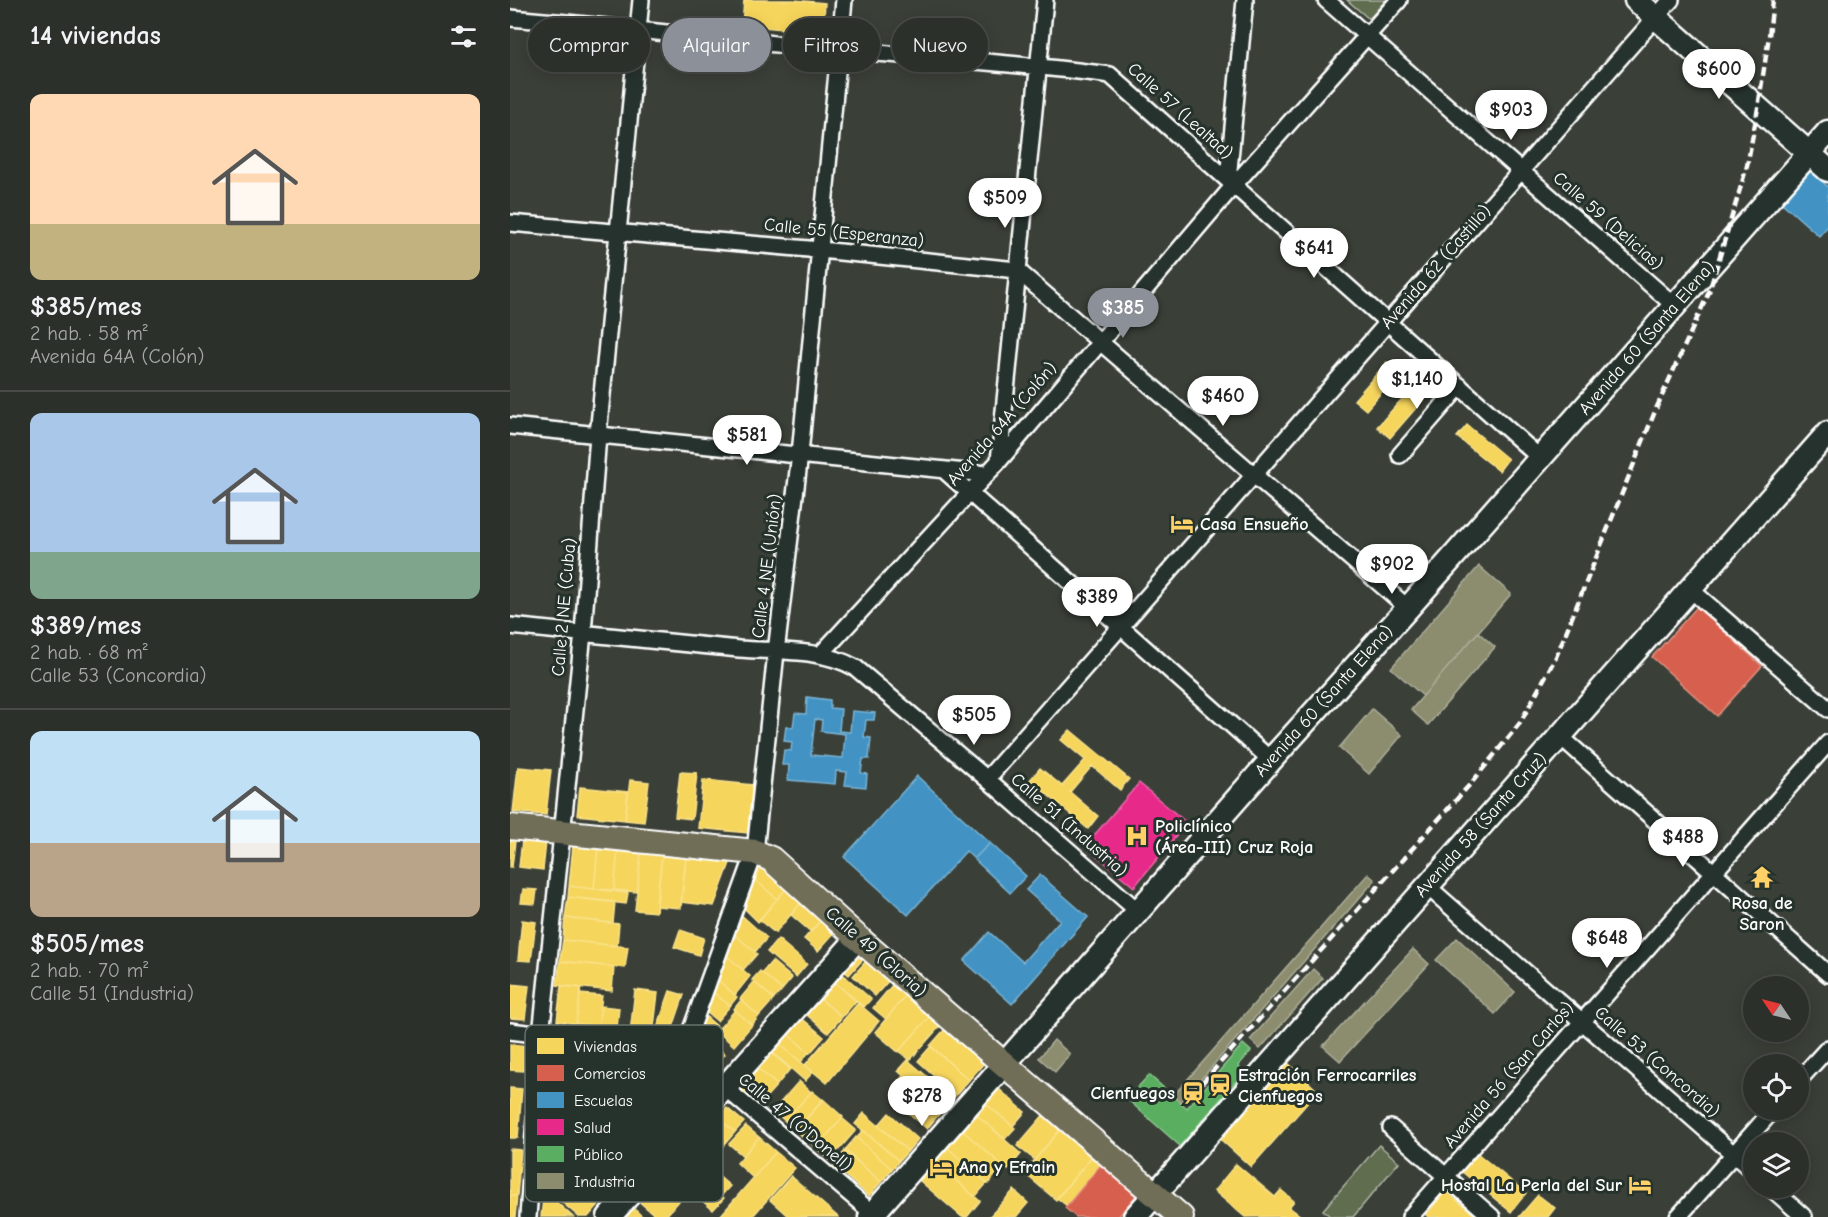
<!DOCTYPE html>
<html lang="es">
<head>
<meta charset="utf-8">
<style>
	body { margin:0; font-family:"Comic Neue",sans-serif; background:#383c36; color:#f1f3f6; height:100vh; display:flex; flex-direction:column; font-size:22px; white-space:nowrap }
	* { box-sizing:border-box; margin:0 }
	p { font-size:20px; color:#a6a9a8 }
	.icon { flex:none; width:33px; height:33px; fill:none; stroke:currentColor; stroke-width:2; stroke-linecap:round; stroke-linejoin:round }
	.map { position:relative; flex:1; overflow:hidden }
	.side { display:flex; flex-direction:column; background:#2c302a; width:510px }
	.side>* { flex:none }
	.top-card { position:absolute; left:18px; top:18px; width:570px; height:54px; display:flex; gap:12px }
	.needle { width:39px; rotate:305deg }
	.fabs { position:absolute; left:1233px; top:976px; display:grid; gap:12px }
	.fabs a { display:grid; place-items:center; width:66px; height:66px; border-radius:50%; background:#2c302a; box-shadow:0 3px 15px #0003,0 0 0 2px #484b47; font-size:30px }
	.price { position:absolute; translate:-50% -51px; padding:0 14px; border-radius:21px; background:#fff; color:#222; font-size:20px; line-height:39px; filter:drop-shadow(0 2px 3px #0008) }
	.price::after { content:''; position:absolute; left:50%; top:36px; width:18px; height:14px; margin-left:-9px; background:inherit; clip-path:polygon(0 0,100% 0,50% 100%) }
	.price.active { background:#8c9099; color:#fff }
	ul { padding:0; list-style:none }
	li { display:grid; align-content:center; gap:12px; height:318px; padding:0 30px }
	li+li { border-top:2px solid #484b47 }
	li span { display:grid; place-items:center; height:186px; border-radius:12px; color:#555 }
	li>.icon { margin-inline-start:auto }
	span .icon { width:108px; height:108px; fill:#fffc; stroke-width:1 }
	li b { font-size:26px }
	h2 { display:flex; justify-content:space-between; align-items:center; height:72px; padding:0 30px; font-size:26px }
	.chip { padding:0 21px; border-radius:27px; background:#2c302a; box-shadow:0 3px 15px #0003,0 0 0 2px #484b47; font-size:21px; line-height:54px }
	.chip.active { background:#8c9099; color:#fff }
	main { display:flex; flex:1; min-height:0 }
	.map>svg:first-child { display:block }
	.green { fill:#606d4f; stroke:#b0b6a7; stroke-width:1.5 }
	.homes { fill:#f6d55c; stroke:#f9e28d; stroke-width:1.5 }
	.shops { fill:#d6604d; stroke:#e29082; stroke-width:1.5 }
	.schools { fill:#4393c3; stroke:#7bb3d5; stroke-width:1.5; fill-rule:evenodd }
	.health { fill:#e7298a; stroke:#ee69ad; stroke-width:1.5 }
	.public { fill:#5aae61; stroke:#8cc690; stroke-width:1.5 }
	.industry { fill:#8c8c6e; stroke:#aeae9a; stroke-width:1.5 }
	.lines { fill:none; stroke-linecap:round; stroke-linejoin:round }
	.street-casing { stroke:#fff; stroke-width:20 }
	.secondary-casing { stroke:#fff; stroke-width:27 }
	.primary-casing { stroke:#fff; stroke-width:28 }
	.street { stroke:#26332d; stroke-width:15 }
	.secondary { stroke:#26332d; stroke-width:22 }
	.primary { stroke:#716e59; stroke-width:24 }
	.rail { stroke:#fff; stroke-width:4.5; stroke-dasharray:9 4.5; stroke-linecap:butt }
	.labels { text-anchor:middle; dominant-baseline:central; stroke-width:6; stroke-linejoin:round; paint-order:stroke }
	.street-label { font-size:18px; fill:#fff; stroke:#26332d }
	.poi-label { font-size:18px; font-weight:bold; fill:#fff; stroke:#26332d; text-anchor:start }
	.key { fill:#26332d; stroke:#67706c; stroke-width:1.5 }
	.key-label { font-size:16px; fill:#fff }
</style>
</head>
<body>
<main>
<section class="side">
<h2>14 viviendas<svg class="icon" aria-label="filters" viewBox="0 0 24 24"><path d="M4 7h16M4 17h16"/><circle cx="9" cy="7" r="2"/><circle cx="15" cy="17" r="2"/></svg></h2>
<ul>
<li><span style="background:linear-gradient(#ffd9b3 70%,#c2b280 0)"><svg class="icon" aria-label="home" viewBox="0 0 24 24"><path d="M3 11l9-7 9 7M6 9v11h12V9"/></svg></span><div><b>$385/mes</b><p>2 hab. · 58 m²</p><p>Avenida 64A (Colón)</p></div></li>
<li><span style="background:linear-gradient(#a9c7e8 75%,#7fa58c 0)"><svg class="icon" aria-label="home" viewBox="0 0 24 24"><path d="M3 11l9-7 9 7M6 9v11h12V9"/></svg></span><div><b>$389/mes</b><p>2 hab. · 68 m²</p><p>Calle 53 (Concordia)</p></div></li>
<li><span style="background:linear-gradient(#bfe0f5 60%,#b9a48a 0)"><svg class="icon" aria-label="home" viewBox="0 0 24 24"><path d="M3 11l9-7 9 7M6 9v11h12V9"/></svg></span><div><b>$505/mes</b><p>2 hab. · 70 m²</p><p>Calle 51 (Industria)</p></div></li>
</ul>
</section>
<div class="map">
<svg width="1318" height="1217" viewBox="0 0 1318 1217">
	<rect width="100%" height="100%" fill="#3a4038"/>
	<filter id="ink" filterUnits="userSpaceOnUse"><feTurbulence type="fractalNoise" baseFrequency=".0167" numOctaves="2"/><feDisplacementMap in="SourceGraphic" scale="12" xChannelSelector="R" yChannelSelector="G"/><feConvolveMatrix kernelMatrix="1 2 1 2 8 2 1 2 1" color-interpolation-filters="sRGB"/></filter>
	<g filter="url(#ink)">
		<path class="green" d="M837 0H876L859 19Z
			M869 1145 889 1162 843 1217H821L813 1210Z"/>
		<path class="homes" d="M234 0H284L315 3 313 33 232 25Z
			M877 362 889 372 856 410 844 400Z
			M907 382 919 393 880 438 867 427Z
			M957 425 998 459 989 471 947 437Z
			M560 730 619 779 610 790 582 766 560 792 588 816 578 829 520 780 530 768 552 786 575 760 551 740Z
			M8 767 41 770 36 815 3 812Z
			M170 772 187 773 182 819 165 817Z
			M120 780 139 782 134 822 115 820Z
			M193 780 243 785 238 833 188 828Z
			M70 787 118 792 115 820 67 815Z
			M0 840 5 841 2 867H0Z
			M12 840 36 842 33 870 9 867Z
			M63 846 88 848 84 889 59 886Z
			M88 848 108 850 104 890 84 889Z
			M108 850 131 853 127 892 104 890Z
			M131 853 152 855 146 912 125 910Z
			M152 855 176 857 171 908 146 906Z
			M176 857 220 863 204 906 171 902Z
			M246 864 276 889 267 899 241 876Z
			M241 876 267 899 248 922 231 905Z
			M59 886 118 893 116 904 58 897Z
			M13 889 27 890 25 904 11 903Z
			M276 889 291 903 265 933 249 920Z
			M58 897 105 902 103 923 55 918Z
			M291 903 311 920 301 932 281 915Z
			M229 913 257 938 245 952 223 933Z
			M55 918 109 924 107 946 53 940Z
			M12 920 26 922 21 961 8 960Z
			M311 920 325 932 308 951 294 939Z
			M170 930 194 938 189 955 164 947Z
			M223 933 247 954 233 970 216 955Z
			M268 939 297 964 286 977 257 952Z
			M53 940 118 947 115 968 50 961Z
			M345 949 355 957 339 975 329 967Z
			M216 955 240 976 225 995 207 979Z
			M357 960 380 979 365 996 343 976Z
			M50 961 104 967 102 991 47 985Z
			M262 961 282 978 272 990 252 973Z
			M328 970 361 999 354 1007 320 978Z
			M250 971 272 990 264 999 242 980Z
			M320 978 346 1001 332 1017 306 995Z
			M207 979 227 997 220 1006 202 991Z
			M244 982 264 999 249 1016 230 999Z
			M0 984 19 986 15 1019 0 1018Z
			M383 984 396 995 376 1019 363 1008Z
			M51 986 71 988 66 1024 47 1021Z
			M125 990 148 993 143 1035 120 1033Z
			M160 991 174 995 161 1033 147 1028Z
			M202 991 220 1006 207 1021 195 1011Z
			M70 994 92 996 88 1026 66 1024Z
			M305 995 332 1017 318 1033 291 1010Z
			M396 995 420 1016 388 1052 365 1032Z
			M231 1000 249 1016 242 1025 224 1009Z
			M348 1003 369 1021 317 1083 295 1065Z
			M91 1006 109 1008 107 1028 88 1026Z
			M225 1010 242 1025 224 1046 207 1031Z
			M193 1014 209 1028 199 1040 215 1054 207 1064 182 1043Z
			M288 1015 314 1037 300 1053 274 1031Z
			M420 1016 431 1025 400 1060 389 1051Z
			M435 1029 474 1063 459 1080 420 1046Z
			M274 1031 299 1052 291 1062 266 1041Z
			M266 1041 303 1072 295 1081 259 1049Z
			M0 1044 17 1046 14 1071 0 1070Z
			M421 1046 459 1080 446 1095 408 1061Z
			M258 1050 280 1069 267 1085 245 1066Z
			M398 1060 419 1078 409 1090 388 1071Z
			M778 1063 808 1091 741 1167 710 1139Z
			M245 1066 267 1085 249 1105 227 1086Z
			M393 1076 433 1110 424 1120 384 1086Z
			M289 1081 301 1092 275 1121 263 1111Z
			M431 1082 446 1095 433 1110 418 1097Z
			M0 1088 12 1089 8 1138H0Z
			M489 1089 515 1112 503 1126 476 1104Z
			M302 1091 313 1100 286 1131 275 1121Z
			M394 1095 424 1120 417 1129 387 1103Z
			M313 1099 333 1117 306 1148 286 1131Z
			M476 1104 505 1128 495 1139 467 1115Z
			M217 1108 234 1122 225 1132 208 1118Z
			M536 1112 553 1126 525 1160 507 1146Z
			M202 1113 225 1132 196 1166 173 1146Z
			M354 1113 398 1151 389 1161 345 1124Z
			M379 1113 408 1139 398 1151 368 1126Z
			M467 1115 511 1154 498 1170 453 1131Z
			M332 1118 346 1130 320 1160 306 1148Z
			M236 1126 249 1137 233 1156 219 1144Z
			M553 1126 585 1153 546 1200 514 1173Z
			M353 1130 389 1161 382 1169 347 1138Z
			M453 1131 493 1166 478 1184 438 1148Z
			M249 1137 266 1152 243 1178 227 1163Z
			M346 1137 382 1169 371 1182 335 1150Z
			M173 1146 220 1186 212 1195 165 1156Z
			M438 1148 477 1183 465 1197 425 1162Z
			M0 1149 11 1150 7 1196H0Z
			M335 1151 371 1182 359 1196 323 1165Z
			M266 1152 285 1168 242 1217H213L211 1215Z
			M585 1153 594 1161 557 1206 547 1198Z
			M967 1153 1016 1193 1001 1212 951 1171Z
			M165 1156 214 1198 203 1210 154 1168Z
			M70 1158 104 1187 78 1217H69L40 1192Z
			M425 1162 470 1201 457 1217H452L410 1181Z
			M726 1164 765 1197 771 1190 784 1201 779 1207 791 1216 735 1217 704 1191Z
			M281 1176 328 1217H279L260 1200Z
			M144 1179 169 1201 155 1217H147L126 1199Z
			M504 1190 518 1203 506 1217H479Z
			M34 1191 63 1217H31Z
			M936 1191 967 1217H918L916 1215Z
			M1028 1195 1045 1208 1038 1217H1009Z
			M0 1196H7L5 1217H0Z
			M122 1207 133 1217H113Z"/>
		<path class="shops" d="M1187 607 1252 666 1207 716 1142 657Z
			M594 1161 630 1191 608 1217H566L555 1208Z"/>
		<path class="schools" d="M1301 171 1318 187V226L1309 236 1272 203Z
			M297 697 320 700V708L331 709 329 731 340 732 342 711 365 713 364 720H356L354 737 361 738 359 759H353L351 773 357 774 356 787 335 785 337 772 326 771 325 784 278 780 279 765H272L274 750 281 751 282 742 274 741 276 726 283 727 285 713 296 714ZM305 719 312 720 311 731 335 734 333 758 301 755Z
			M407 776 480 843 464 859 456 851 398 915 334 857Z
			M480 843 516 876 500 893 464 859Z
			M530 875 578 917 502 1004 454 961 479 932 513 962 550 920 516 890Z"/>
		<path class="health" d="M629 783 677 823 624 887 575 846Z"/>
		<path class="public" d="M733 1044 741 1051 728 1066 734 1072 670 1146 617 1099 639 1075 677 1108Z"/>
		<path class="industry" d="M969 566 1001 594 913 696 881 668Z
			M968 632 985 647 918 725 901 710Z
			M862 709 892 735 859 774 829 748Z
			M858 874 865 880 671 1102 663 1096Z
			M947 938 1005 992 985 1014 926 960Z
			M903 949 919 964 830 1061 813 1046Z
			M803 969 813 978 750 1049 740 1040Z
			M544 1040 560 1054 545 1072 529 1058Z"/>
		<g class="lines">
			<g class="street-casing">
				<path id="street" d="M816 0 1165 306
					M0 18C111 27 221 41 332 50 421 58 511 63 600 75L1030 458
					M718 180 735 0
					M0 223 310 250 507 270 898 608
					M0 426 476 474
					M890 455 950 386
					M489 461 535 0
					M435 471 761 760
					M1180 589 1318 709
					M0 626C76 634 153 641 229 649 268 652 311 648 346 668L477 779 629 912
					M311 654 489 461 724 185 889 0
					M1050 736 1318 974
					M477 779 1161 0
					M917 886 1244 1172
					M0 1031 173 1052 367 1217
					M173 1052 245 852 266 652 290 454 334 0
					M1288 1081 1318 1048
					M881 1128 982 1217
					M1261 1188 1294 1217
					M18 1217 31 1035 73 633 88 435 131 0
					M900 1217 1318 743
					M1168 1217 1263 1110"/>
			</g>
			<g class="secondary-casing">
				<path id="secondary" d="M1126 0 1318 170
					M99 1217 348 938
					M360 1217 761 760 898 608 1318 132
					M625 1217 1318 433"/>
			</g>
			<g class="primary-casing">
				<path id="primary" d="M0 827 245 852 261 859 348 938 671 1217"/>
			</g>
			<use href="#street" class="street"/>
			<use href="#secondary" class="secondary"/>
			<use href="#primary" class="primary"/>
			<path class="rail" d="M683 1093 963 781 1010 723 1046 657 1146 409 1199 292 1237 166 1248 108 1259 36 1263 0"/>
		</g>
	</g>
	<defs>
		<g id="hotel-bare" transform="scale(1.8)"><path d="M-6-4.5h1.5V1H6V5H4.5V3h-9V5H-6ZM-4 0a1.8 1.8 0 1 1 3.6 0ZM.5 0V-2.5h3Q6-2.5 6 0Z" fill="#ffd166" stroke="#26332d" stroke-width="2.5" paint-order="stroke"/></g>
		<g id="hospital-bare" transform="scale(1.8)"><path d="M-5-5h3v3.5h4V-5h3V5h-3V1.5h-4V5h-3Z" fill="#ffd166" stroke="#26332d" stroke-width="2.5" paint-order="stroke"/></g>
		<g id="temple-bare" transform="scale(1.8)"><path d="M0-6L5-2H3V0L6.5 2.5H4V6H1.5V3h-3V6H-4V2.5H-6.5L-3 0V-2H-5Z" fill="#ffd166" stroke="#26332d" stroke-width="2.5" paint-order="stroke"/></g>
		<g id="station-bare" transform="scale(1.8)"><path d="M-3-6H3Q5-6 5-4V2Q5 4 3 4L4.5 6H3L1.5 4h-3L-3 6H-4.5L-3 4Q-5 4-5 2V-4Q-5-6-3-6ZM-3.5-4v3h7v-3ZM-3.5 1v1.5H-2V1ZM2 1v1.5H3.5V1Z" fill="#ffd166" stroke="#26332d" stroke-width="2.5" paint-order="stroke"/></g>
	</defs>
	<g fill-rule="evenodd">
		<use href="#hotel-bare" x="672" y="524"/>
		<use href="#hospital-bare" x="627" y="836"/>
		<use href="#temple-bare" x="1252" y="877"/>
		<use href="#station-bare" x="710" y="1085"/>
		<use href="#station-bare" x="683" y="1093"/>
		<use href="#hotel-bare" x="431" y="1167"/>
		<use href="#hotel-bare" x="1130" y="1185"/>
	</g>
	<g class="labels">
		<g class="street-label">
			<text transform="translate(670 111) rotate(42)">Calle 57 (Lealtad)</text>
			<text transform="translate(1098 221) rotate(41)">Calle 59 (Delicias)</text>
			<text transform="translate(334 233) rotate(6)">Calle 55 (Esperanza)</text>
			<text transform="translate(926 267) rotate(-49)">Avenida 62 (Castillo)</text>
			<text transform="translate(1137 338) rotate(-49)">Avenida 60 (Santa Elena)</text>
			<text transform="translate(492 424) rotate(-49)">Avenida 64A (Colón)</text>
			<text transform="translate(257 566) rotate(-83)">Calle 4 NE (Unión)</text>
			<text transform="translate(54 607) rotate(-85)">Calle 2 NE (Cuba)</text>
			<text transform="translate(814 701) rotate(-48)">Avenida 60 (Santa Elena)</text>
			<text transform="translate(559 825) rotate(41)">Calle 51 (Industria)</text>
			<text transform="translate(971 825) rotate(-48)">Avenida 58 (Santa Cruz)</text>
			<text transform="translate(366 952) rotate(41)">Calle 49 (Gloria)</text>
			<text transform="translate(1147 1062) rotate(41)">Calle 53 (Concordia)</text>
			<text transform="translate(999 1075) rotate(-49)">Avenida 56 (San Carlos)</text>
			<text transform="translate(285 1122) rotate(40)">Calle 47 (O'Donell)</text>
		</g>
		<g class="poi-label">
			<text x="690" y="524">Casa Ensueño</text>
			<text x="645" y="826">Policlínico<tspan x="645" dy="21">(Área-III) Cruz Roja</tspan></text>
			<text x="1252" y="903" text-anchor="middle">Rosa de<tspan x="1252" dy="21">Saron</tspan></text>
			<text x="728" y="1075">Estración Ferrocarriles<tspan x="728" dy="21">Cienfuegos</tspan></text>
			<text x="665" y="1093" text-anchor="end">Cienfuegos</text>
			<text x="449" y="1167">Ana y Efrain</text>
			<text x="1112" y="1185" text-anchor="end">Hostal La Perla del Sur</text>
		</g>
	</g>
	<rect x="15" y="1025" width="198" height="177" rx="9" class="key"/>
	<rect x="27" y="1038" width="27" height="16" fill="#f6d55c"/>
	<rect x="27" y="1065" width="27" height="16" fill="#d6604d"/>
	<rect x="27" y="1092" width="27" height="16" fill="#4393c3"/>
	<rect x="27" y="1119" width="27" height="16" fill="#e7298a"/>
	<rect x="27" y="1146" width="27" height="16" fill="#5aae61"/>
	<rect x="27" y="1173" width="27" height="16" fill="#8c8c6e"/>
	<g class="key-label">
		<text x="64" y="1052">Viviendas</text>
		<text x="64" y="1079">Comercios</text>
		<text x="64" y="1106">Escuelas</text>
		<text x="64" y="1133">Salud</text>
		<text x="64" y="1160">Público</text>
		<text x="64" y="1187">Industria</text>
	</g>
</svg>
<div class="fabs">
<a><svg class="needle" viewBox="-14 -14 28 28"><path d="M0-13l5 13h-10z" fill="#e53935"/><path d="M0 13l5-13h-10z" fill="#a6a9a8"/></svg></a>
<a><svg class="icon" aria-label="locate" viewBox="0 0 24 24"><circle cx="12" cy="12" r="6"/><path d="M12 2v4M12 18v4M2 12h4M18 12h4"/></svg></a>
<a><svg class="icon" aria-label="layers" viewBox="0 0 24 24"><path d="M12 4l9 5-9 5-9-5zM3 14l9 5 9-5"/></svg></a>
</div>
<b class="price" style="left:1209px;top:100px">$600</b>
<b class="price" style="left:1001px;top:141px">$903</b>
<b class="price" style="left:495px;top:229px">$509</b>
<b class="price" style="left:804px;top:279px">$641</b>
<b class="price active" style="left:613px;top:339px">$385</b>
<b class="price" style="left:907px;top:410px">$1,140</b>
<b class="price" style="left:713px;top:427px">$460</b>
<b class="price" style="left:237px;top:466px">$581</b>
<b class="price" style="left:882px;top:595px">$902</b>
<b class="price" style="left:587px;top:628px">$389</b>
<b class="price" style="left:464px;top:746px">$505</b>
<b class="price" style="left:1173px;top:868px">$488</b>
<b class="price" style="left:1097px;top:969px">$648</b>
<b class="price" style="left:412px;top:1127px">$278</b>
<div class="top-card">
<a class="chip">Comprar</a>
<a class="chip active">Alquilar</a>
<a class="chip">Filtros</a>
<a class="chip">Nuevo</a>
</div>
</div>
</main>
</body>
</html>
